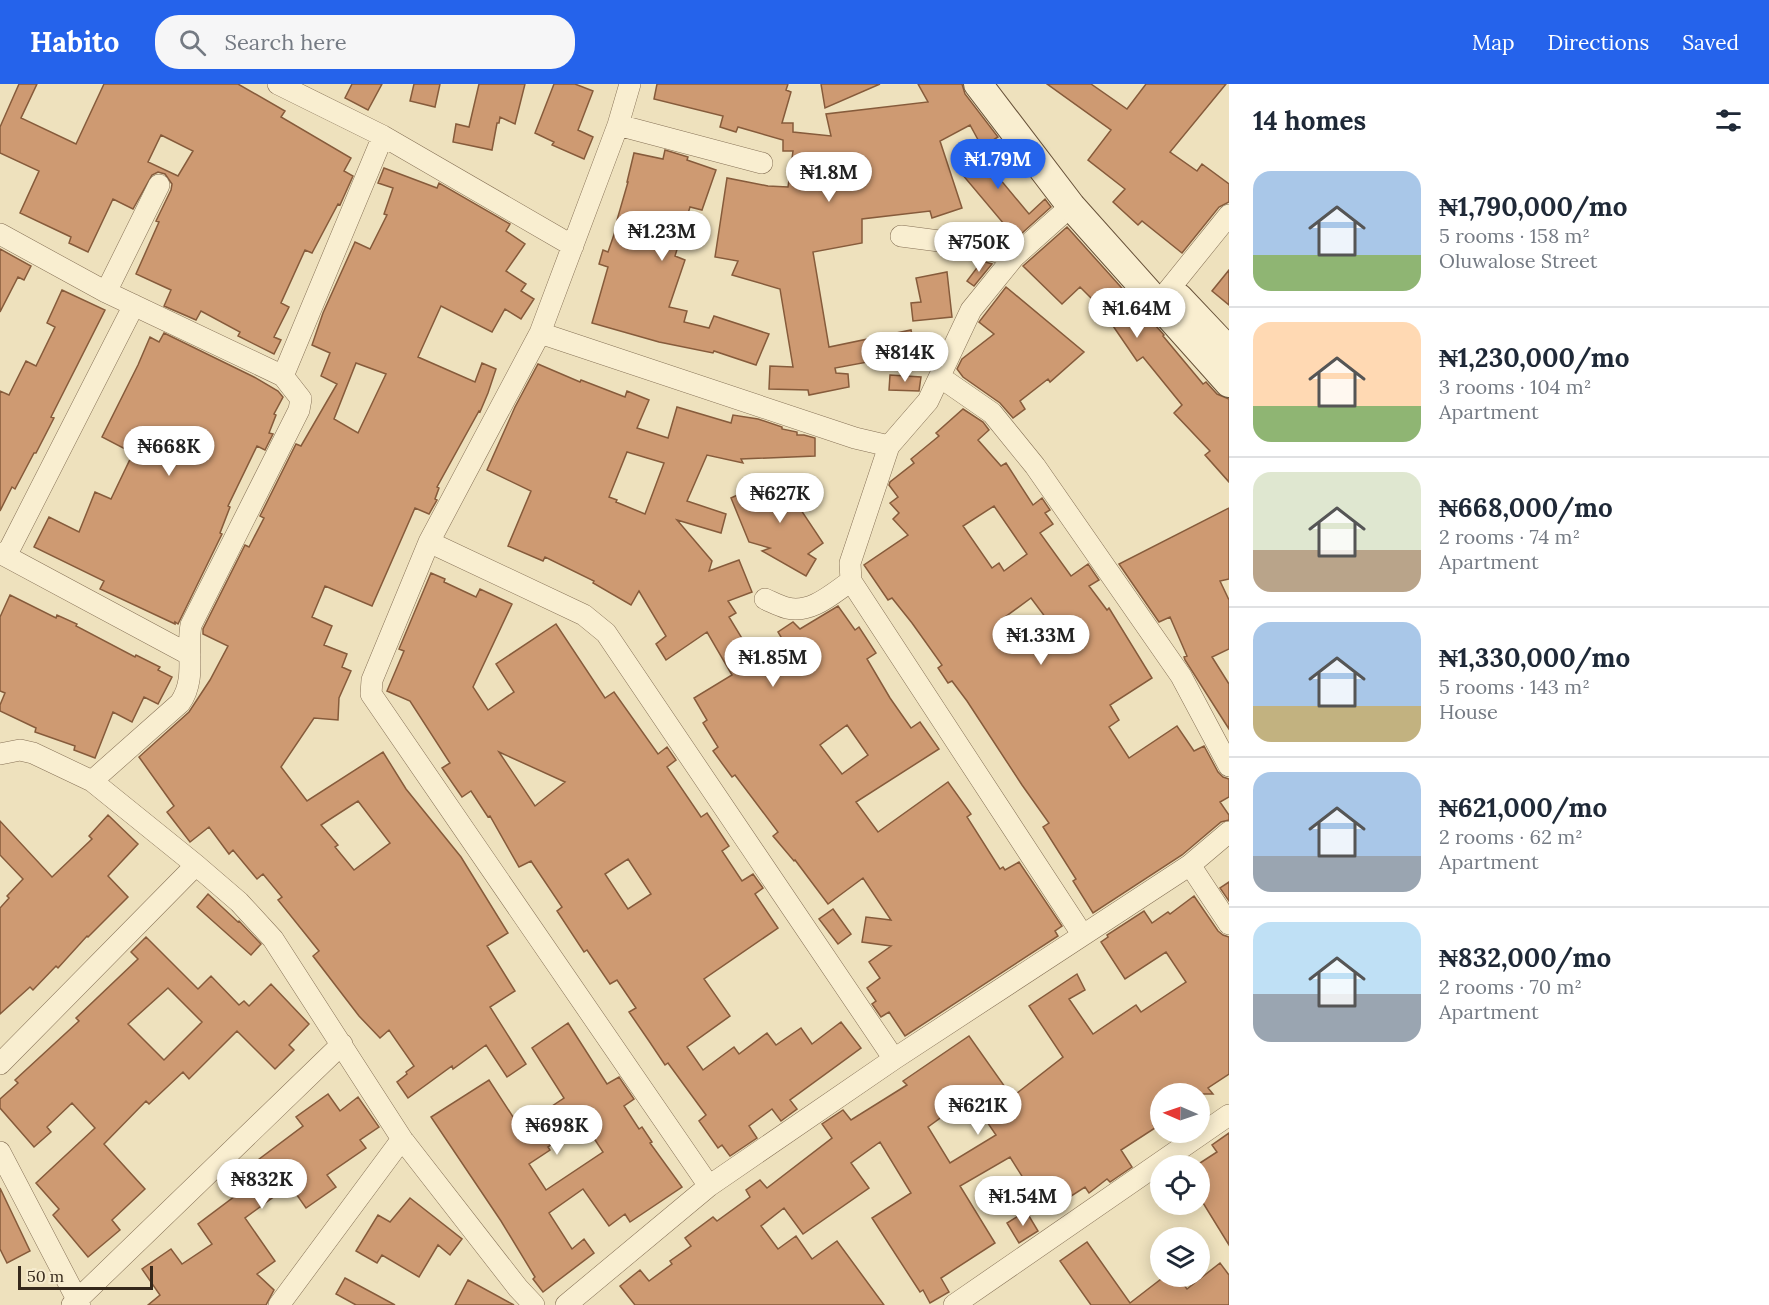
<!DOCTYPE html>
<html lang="en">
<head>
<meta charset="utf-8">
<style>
	body { margin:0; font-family:Lora,serif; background:#f6f6f7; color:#1f2937; height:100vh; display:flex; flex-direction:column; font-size:22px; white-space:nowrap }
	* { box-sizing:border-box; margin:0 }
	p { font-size:20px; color:#747a83 }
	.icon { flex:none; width:33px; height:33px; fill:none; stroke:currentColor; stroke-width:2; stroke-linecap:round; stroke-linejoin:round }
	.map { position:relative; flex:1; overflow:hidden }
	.panel { display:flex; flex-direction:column; background:#fff; width:540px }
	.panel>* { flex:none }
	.needle { width:39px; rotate:272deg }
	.controls { position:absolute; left:1150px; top:999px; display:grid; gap:12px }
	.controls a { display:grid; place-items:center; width:60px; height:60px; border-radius:50%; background:#fff; box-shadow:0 3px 15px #0003; font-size:30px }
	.scale { position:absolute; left:18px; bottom:15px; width:135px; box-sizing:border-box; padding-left:6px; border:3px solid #35281b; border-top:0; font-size:16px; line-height:21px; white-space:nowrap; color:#35281b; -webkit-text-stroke:4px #f6ebcd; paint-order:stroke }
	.price { position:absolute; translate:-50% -51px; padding:0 14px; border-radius:21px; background:#fff; color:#222; font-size:20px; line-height:39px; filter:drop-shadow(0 2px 3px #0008) }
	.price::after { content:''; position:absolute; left:50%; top:36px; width:18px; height:14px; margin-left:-9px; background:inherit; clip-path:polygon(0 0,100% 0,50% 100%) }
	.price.current { background:#2563eb; color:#fff }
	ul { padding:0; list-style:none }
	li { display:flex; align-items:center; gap:18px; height:150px; padding:0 24px }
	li+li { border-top:2px solid #e0e1e3 }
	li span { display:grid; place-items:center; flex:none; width:168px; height:120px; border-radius:18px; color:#555 }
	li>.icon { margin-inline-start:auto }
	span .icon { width:72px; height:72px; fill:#fffc; stroke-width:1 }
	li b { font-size:26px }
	h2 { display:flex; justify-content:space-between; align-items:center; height:72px; padding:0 24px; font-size:26px }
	header { display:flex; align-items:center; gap:36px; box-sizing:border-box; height:84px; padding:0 30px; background:#2563eb; color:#fff }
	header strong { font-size:28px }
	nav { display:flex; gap:33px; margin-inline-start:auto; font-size:21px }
	.search { width:420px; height:54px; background:#f6f6f7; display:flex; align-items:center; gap:15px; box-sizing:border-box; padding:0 21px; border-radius:24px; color:#747a83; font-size:22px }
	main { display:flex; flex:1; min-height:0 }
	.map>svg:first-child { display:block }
	.building { fill:#ce9a72; stroke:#865b3b; stroke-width:1.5; fill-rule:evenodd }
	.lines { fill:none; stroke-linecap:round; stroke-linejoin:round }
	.street-casing { stroke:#867156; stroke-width:22 }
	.secondary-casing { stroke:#685239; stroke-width:30 }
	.street { stroke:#f9eed0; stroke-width:21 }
	.secondary { stroke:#f9eed0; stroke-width:28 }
</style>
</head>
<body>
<header>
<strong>Habito</strong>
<div class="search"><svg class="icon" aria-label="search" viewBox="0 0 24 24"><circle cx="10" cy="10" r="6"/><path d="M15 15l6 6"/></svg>Search here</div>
<nav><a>Map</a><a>Directions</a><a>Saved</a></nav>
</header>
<main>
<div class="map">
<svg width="1229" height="1221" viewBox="0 0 1229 1221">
	<rect width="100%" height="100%" fill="#eee1bd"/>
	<path class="building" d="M19 0H37L21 34 76 60 104 0H238L285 27 281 33 351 74 344 87 353 92 340 121 338 120 312 169 305 166 281 219 289 223 274 253 281 256 274 270 238 252 240 248 201 227 196 236 164 222 171 206 136 190 159 138 156 137 171 106 172 100 165 90 158 88 152 91 133 125 113 115 88 168 69 159 71 153 20 129 39 87 0 69V43ZM161 51 193 67 178 92 148 78Z
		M352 0H382L368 26 345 14Z
		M414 0H440L435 23 410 17Z
		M479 0H525L515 40 500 33 499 39H497L492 66 453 58 456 40 469 43Z
		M554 0H575L593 7 578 46 593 53 584 75 552 61 554 58 535 49Z
		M657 0H788L786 6 791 8 782 39H793V48L831 52 826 30 928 18 918 0H962L965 10 998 53 982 63 970 41 940 57 962 124 932 134 930 127 862 135V159L813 168 829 263 911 246 916 269 835 284 836 289 848 290 849 303 809 311 808 306 769 305 770 282 793 283 780 205 732 191 738 177 715 173 727 94 768 102 788 103 793 67H783V56L738 43 736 48 720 43 723 32 654 15Z
		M821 0H880L825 24Z
		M1047 0H1091L1127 25 1146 0H1226L1170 68 1197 87 1202 80 1229 100V118L1219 123 1182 169 1142 137 1138 141 1113 118 1125 105 1088 76 1111 46Z
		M994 59 1007 80 994 88 1029 130 1045 115 1051 123 1021 150 1013 142 1009 146 956 83Z
		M665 66 688 73 687 76 716 86 702 126 690 123 675 172 685 176 669 223 687 227 684 238 709 244 714 232 769 250 756 281 714 267 713 269 659 258 592 239 608 183 599 180 603 166 608 168 619 136H617L628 98H627L634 69 663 75Z
		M384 84 437 104 439 99 510 140 506 147 525 160 506 187 526 200 521 207 534 215 521 235 505 225 492 248 441 222 418 273 475 298 482 279 496 285 488 309 480 328 479 327 437 403 439 404 435 415 437 416 429 430 415 424 372 522 325 502 312 533 332 542 324 561 347 570 342 583 351 587 339 614 338 636 314 634 281 683 307 717 383 668 406 705 461 773 508 849 487 862 515 907 490 923 526 980 507 993 486 961 453 985 452 982 408 1014 397 998 407 990 406 988 414 982 389 946 380 954 359 932 313 872 319 867 278 816 282 813 263 790 257 795 233 766 229 770 209 743 190 758 167 728 174 722 139 673 189 628 210 596 228 562 203 550V545L245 461 249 463 264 434 260 432 296 360 301 362 337 300 321 292 330 269 312 261 323 229 355 158 370 165 387 131 384 130 393 104 378 99ZM356 279 386 290 358 349 334 335ZM358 717 390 759 354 786 335 763 338 761 321 741Z
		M1067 143 1164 251 1163 252 1203 300 1206 298 1217 310 1229 315V398L1205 371 1210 367 1174 329 1182 321 1143 273 1137 277 1111 239 1113 238 1099 222 1080 203 1062 220 1023 182Z
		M0 165 31 182 24 196 18 193 0 228Z
		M982 177 992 180 974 202 967 197Z
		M1229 186V221L1212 207Z
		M947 188 952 233 913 237 911 219 921 218 916 194Z
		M1006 203 1084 268 1050 298 1048 295 1020 317 1025 325 1013 334 1000 319 963 293 957 285 962 275 994 250 979 238Z
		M62 206 105 226 51 333 54 334 36 369H34L15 405 12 403 0 427V307L9 311 26 277 36 282 55 243 47 239Z
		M164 249 254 293 278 307 283 313 274 330 276 331 269 349 273 350 265 366 257 362 228 422 230 423 220 449 222 450 178 540 175 538V540L100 505 104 497 34 463 49 433 79 448 95 408 111 415 133 369 102 353 138 281 150 253 159 258Z
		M538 280 580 298 581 296 625 313 627 307 649 316 637 344 668 354 677 323 731 339 733 331 758 335 782 343V345L797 348V351H804L815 354V372L741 375 743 379 707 371 687 417 726 430 721 449 677 436 712 477 709 487 739 476 752 508 728 517 736 529 729 533 755 576 759 573 760 575 784 558 778 548 793 538 800 545 838 522 855 546 859 543 876 569 867 575 890 614 911 644 920 638 939 665 856 718 878 748 948 698 971 730 967 733 1000 785 1003 783 1005 786 1019 778 1062 842 1055 847 1058 852 905 952 889 928 881 933 872 920 876 917 867 904 880 894 869 878 891 862 862 858 866 833 891 836 863 794 828 820 795 776 794 777 773 752 778 748 735 691 732 693 713 667 718 663 703 639 707 636 694 614 732 591 707 548 666 576 656 560 666 552 639 507 631 521 593 499 594 497 545 473 543 477 508 462 531 407 487 386 515 323ZM627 368 664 379 645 430 616 418 617 416 609 413ZM847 641 868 671 842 690 820 661Z
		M890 291 921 293 919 307 889 306Z
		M963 325 983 338 989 346 978 356 1001 382 1006 379 1033 421 1042 414 1050 426 1045 429 1053 440 1040 449 1071 492 1088 480 1099 496 1089 502 1107 526 1109 524 1152 594 1110 621 1119 636 1109 643 1129 674 1177 642 1194 667 1204 662 1218 688 1223 693 1229 695V713L1220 718 1229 731V736L1221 738 1182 771 1093 829 1073 797 1076 795 1043 743 1049 739 1022 701 967 617 952 597 948 599 938 584 942 581 912 539 892 514 888 516 864 481 908 451 893 435 899 429 890 419 898 413 889 401 890 398 914 379 911 375 939 352 936 349ZM994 422 1027 470 1004 487 999 479 992 484 963 442ZM1031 514 1049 538 1018 559 1001 536Z
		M808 391 815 408 795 417 823 459 808 470 816 475 806 492 762 467 770 464 749 458 731 414 753 404 757 413Z
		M1229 424V495L1220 497 1229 516V565L1212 573 1229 600V645L1185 576 1184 573 1187 572 1170 533 1159 538 1119 480Z
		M431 489 445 495 444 498 476 513 480 505 512 520 473 603 488 626 514 608 496 580 556 540 605 614 614 608 658 670 667 663 676 676 667 683 701 733 707 729 729 762 722 767 742 797 753 790 763 804 755 810 778 844 704 895 730 932 687 963 703 986 734 963 739 970 767 949 776 961 801 944 812 960 841 938 861 964 790 1016 797 1025 781 1037 772 1025 749 1042 757 1054 730 1072 722 1061 718 1064 699 1037 706 1031 668 979 665 981 649 957 629 928 636 924 617 896 610 900 587 866 584 868 557 827 562 823 531 777 519 783 490 732 488 733 471 707 462 713 442 684 450 679 410 617 387 607 404 567 399 565ZM499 668 565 698 535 722ZM628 775 651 810 628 825 605 790Z
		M10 511 56 534 57 531 77 540 76 542 135 573 136 571 160 583 158 586 172 593 158 620 144 613 132 638 113 628 95 674 74 666 75 662 35 648 36 644 0 627V621L5 609 0 607V533Z
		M108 731 138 760 108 792 128 813 88 853 87 852 58 884 56 882 33 906 30 903 0 930V824L9 814 7 812 23 795 0 771V737L52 793 92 755 89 752Z
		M1229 798V817L1220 804Z
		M208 810 238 838 239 837 261 860 251 871 197 823Z
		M1194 812 1218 847 1223 851 1229 853V990L1208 1004 1213 1010H1161V1035L1153 1041 1155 1044 1121 1066 1132 1083 1110 1098 1107 1095 1089 1109 1085 1103 1045 1129 1010 1073 960 1102 995 1159 941 1194 949 1208 930 1219 923 1206 920 1208 872 1134 911 1109 880 1058 851 1079 869 1104 803 1150 784 1124 761 1142 778 1165 796 1152 812 1175 837 1157 884 1221H635L620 1202 640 1186 649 1197 672 1180 670 1177 691 1162 685 1154 713 1133 717 1137 750 1113 746 1106 760 1096 767 1104 832 1054 822 1040 843 1026 851 1036 907 1001 903 997 969 952 1012 1013 1063 973 1029 922 1077 890 1085 906 1069 915 1093 950 1136 921 1141 928 1186 898 1166 868 1125 895 1101 858 1108 853 1107 851 1144 827 1152 839 1168 828 1170 830ZM968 1010 996 1051 950 1079 928 1043 943 1032 941 1028Z
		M833 825 851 850 838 860 819 835Z
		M146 853 198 905 211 892 239 921 244 917 249 922 271 900 309 940 289 961 294 966 275 985 237 947 189 995 183 988 149 1020 146 1017 104 1060 145 1105 112 1136 120 1146 88 1173 53 1131 59 1125 36 1099 95 1044 72 1019 47 1043 51 1048 34 1063 0 1024V1015L18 999 15 996 79 937 76 934 138 875 131 868ZM168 904 202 938 164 976 128 940Z
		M568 939 607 1000 619 993 634 1015 624 1022 639 1045 642 1043 652 1058 650 1059 682 1103 630 1138 625 1130 609 1142 583 1105 549 1129 572 1165 584 1155 594 1169 543 1208 533 1195 535 1193 501 1137 431 1033 489 996 515 1036 526 1029 531 1036 564 1014 532 964ZM584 1039 603 1068 546 1106 529 1080 550 1066 548 1063Z
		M328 1010 340 1027 358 1013 379 1043 360 1056 366 1064 327 1091 336 1103 306 1124 290 1101 245 1134 275 1177 257 1190 274 1206 266 1221H148L160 1211 142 1185 171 1165 182 1180 212 1160 198 1140 235 1112 226 1100 303 1042 296 1033Z
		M1229 1049V1161L1200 1114V1079L1217 1068 1212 1061Z
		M0 1104 30 1167 7 1179 0 1165Z
		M410 1114 462 1155 450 1171 438 1161 419 1193 382 1171 377 1179 356 1167 378 1131 390 1138Z
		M1026 1127 1038 1147 1019 1159 1007 1139Z
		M1087 1158 1130 1219 1165 1192H1177L1187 1205 1220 1179 1229 1191V1221H1091L1060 1177Z
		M345 1194 395 1221H356L336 1210Z
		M468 1196 514 1221H455Z"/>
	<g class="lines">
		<g class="street-casing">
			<path id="street" d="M278 0 383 52 573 162
				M630 0 618 41 540 249 429 458 372 596 371 610 709 1102
				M618 41 762 79
				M1071 122 1014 173 971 226 928 317 889 362 850 479 851 497 1082 850
				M0 150 106 208 283 292 301 315 299 326 191 541C186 567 197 595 180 619L92 697
				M901 152 977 162 1014 173
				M106 208 159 101
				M1158 219 1229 131
				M540 249 855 354 889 362
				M283 292 383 52
				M940 293 992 329 1035 382 1181 592 1229 682
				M429 458 584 531 606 549 894 975
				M0 469 190 571
				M6 472 134 221
				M765 515C772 518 779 522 787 524 811 530 832 510 851 497
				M0 670 20 666 33 669 92 697 196 781 239 818 273 855 402 1055 518 1204 534 1221
				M1190 781 1229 840
				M0 980 196 781
				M0 1068 80 1221
				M72 1221 342 960
				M279 1221 402 1055
				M566 1221 709 1102 894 975 1190 781 1229 748
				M954 1221 1229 1031"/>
		</g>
		<g class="secondary-casing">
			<path id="secondary" d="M978 0 1071 122 1229 299
				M1179 214 1229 267"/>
		</g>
		<use href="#street" class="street"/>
		<use href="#secondary" class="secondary"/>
	</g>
</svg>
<div class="controls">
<a><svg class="needle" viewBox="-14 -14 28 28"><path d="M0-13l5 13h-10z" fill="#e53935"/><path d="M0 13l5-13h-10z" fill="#747a83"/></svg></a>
<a><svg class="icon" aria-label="locate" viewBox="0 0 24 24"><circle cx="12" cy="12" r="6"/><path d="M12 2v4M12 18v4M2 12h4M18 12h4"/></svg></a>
<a><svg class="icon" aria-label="layers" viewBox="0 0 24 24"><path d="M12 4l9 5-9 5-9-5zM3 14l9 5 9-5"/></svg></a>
</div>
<div class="scale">50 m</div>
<b class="price current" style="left:998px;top:106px">₦1.79M</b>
<b class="price" style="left:829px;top:119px">₦1.8M</b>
<b class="price" style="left:662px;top:178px">₦1.23M</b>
<b class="price" style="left:979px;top:189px">₦750K</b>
<b class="price" style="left:1137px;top:255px">₦1.64M</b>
<b class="price" style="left:905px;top:299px">₦814K</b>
<b class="price" style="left:169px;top:393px">₦668K</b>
<b class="price" style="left:780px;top:440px">₦627K</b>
<b class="price" style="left:1041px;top:582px">₦1.33M</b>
<b class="price" style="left:773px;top:604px">₦1.85M</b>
<b class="price" style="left:978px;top:1052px">₦621K</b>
<b class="price" style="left:557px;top:1072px">₦698K</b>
<b class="price" style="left:262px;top:1126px">₦832K</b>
<b class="price" style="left:1023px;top:1143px">₦1.54M</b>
</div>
<section class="panel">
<h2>14 homes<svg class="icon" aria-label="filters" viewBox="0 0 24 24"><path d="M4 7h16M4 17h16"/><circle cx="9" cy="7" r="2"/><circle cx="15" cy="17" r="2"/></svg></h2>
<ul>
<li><span style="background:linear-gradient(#a9c7e8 70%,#8fb573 0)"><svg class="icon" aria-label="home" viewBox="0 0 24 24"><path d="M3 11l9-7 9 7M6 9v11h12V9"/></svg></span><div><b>₦1,790,000/mo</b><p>5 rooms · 158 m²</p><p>Oluwalose Street</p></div></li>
<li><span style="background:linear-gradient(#ffd9b3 70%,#8fb573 0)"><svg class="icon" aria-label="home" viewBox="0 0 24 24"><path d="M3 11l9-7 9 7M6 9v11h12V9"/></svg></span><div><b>₦1,230,000/mo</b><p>3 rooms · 104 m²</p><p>Apartment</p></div></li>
<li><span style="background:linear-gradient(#dfe7d0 65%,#b9a48a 0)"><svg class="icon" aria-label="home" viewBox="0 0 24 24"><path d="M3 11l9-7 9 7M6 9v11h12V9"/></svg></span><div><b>₦668,000/mo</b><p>2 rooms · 74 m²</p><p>Apartment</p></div></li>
<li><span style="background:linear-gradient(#a9c7e8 70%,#c2b280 0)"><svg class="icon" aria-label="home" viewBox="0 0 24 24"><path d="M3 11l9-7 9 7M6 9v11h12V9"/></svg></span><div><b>₦1,330,000/mo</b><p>5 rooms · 143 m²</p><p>House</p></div></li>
<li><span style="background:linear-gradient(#a9c7e8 70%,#9aa5b1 0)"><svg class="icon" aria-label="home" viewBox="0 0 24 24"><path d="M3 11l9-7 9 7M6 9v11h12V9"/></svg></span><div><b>₦621,000/mo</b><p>2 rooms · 62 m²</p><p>Apartment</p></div></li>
<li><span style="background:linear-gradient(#bfe0f5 60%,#9aa5b1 0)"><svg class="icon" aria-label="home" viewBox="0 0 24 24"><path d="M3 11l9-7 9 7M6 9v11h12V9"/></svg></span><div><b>₦832,000/mo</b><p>2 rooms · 70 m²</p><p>Apartment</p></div></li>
</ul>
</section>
</main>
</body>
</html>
